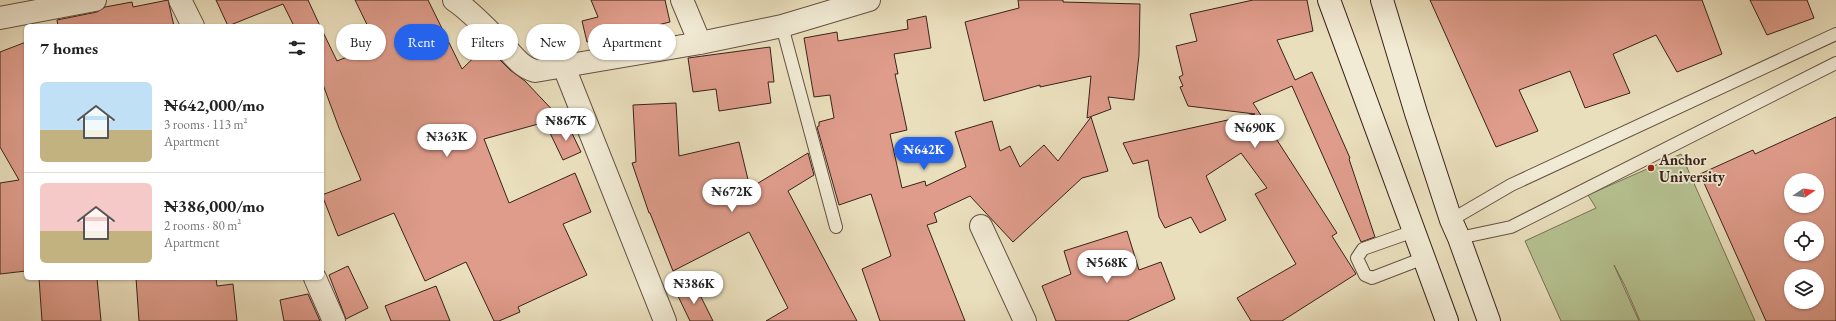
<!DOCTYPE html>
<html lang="en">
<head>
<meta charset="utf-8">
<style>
	body { margin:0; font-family:"EB Garamond",serif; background:#f6f6f6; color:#222; height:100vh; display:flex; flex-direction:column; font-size:15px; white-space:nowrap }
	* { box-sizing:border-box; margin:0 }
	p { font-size:13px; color:#767676 }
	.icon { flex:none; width:22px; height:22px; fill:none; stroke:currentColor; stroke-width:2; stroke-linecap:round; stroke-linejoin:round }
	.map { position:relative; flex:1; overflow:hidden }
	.side { position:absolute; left:24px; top:24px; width:300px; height:256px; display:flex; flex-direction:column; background:#fff; border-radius:6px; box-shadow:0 1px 3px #0004 }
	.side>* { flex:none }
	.hud { position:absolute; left:336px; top:24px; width:380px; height:36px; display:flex; gap:8px }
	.needle { width:26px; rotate:77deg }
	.buttons { position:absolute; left:1784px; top:173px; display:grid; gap:8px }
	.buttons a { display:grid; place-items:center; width:40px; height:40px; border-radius:50%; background:#fff; box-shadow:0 1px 3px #0004; font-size:20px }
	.price { position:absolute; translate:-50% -34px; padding:0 9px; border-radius:14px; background:#fff; color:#222; font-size:13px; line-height:26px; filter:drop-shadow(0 1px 2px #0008) }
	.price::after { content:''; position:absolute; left:50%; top:24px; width:12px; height:9px; margin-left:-6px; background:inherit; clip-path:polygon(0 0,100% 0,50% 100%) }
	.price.selected { background:#2563eb; color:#fff }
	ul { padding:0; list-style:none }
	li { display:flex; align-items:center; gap:12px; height:100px; padding:0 16px }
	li+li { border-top:1px solid #e0e0e0 }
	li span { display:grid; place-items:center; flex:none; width:112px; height:80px; border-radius:6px; color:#555 }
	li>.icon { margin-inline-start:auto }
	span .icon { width:48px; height:48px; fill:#fffc; stroke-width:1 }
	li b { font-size:17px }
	h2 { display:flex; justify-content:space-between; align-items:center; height:48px; padding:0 16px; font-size:17px }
	.tag { padding:0 14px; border-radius:18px; background:#fff; box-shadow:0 1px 3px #0004; font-size:14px; line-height:36px }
	.tag.selected { background:#2563eb; color:#fff }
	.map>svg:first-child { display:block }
	.green { fill:#b6c291; stroke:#777255 }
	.building { fill:#df9c8b; stroke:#382219; fill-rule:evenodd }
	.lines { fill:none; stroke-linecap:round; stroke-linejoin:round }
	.lane-casing { stroke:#645142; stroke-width:14 }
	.street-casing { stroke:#645142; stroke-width:24 }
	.secondary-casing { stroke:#382219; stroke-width:24 }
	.lane { stroke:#f1ead4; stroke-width:12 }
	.street { stroke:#f1ead4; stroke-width:22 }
	.secondary { stroke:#f1ead4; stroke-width:22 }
	.poi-dot { fill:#8f2418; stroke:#f1ead4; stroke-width:1.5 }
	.labels { text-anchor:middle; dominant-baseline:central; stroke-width:3.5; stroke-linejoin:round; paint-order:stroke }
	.poi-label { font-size:15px; font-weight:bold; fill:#382219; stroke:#f1ead4; text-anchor:start }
</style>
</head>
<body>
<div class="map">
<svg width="1836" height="321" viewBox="0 0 1836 321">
	<rect width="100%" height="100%" fill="#eadfbd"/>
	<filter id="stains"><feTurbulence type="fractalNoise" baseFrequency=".005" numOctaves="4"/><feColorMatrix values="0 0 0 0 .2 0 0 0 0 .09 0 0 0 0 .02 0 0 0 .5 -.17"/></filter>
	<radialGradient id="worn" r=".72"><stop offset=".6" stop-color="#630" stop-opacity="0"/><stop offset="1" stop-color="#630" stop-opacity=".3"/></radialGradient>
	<path class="green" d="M1681 154 1755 321H1640L1625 286 1614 265 1639 321H1561L1525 241 1596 208 1588 195Z"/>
	<path class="building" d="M168 0 174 26H58L57 20 97 12 105 7 132 2 133 7Z
		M216 0H308L320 26H294L283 4 228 26Z
		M355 0H428L462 69 486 46 510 70 525 81 560 118 484 139 509 203 575 173 591 212 563 224 587 275 518 307 520 312 499 321H494L466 262 425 281 394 213 338 236 322 195 361 180 339 128 322 82V30L337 61 377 45Z
		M591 0H665L670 22 587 42 582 21 598 17Z
		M1018 0H1063V2L1140 4 1139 55 1134 100 1108 97 1111 109 1087 118 1091 76 1040 87V85L984 101 965 22 1019 8Z
		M1253 0H1307L1313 31 1277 40 1295 80 1312 72 1350 158 1349 159 1375 237 1361 242 1292 86 1253 103 1337 233 1332 236 1356 274 1282 321H1251L1237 298 1296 264 1255 194 1267 188 1241 153 1206 176 1226 220 1200 233 1191 217 1165 228 1159 217 1148 160 1133 164 1123 143 1255 114 1188 106 1180 87 1183 86 1179 77 1183 75 1176 46 1197 41 1190 14Z
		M1430 0H1702L1722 54 1677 72 1656 35 1613 54 1630 93 1585 108 1570 71 1519 90 1538 131 1496 147Z
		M1750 0H1807L1814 18 1767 35Z
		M926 16 931 48 894 54 898 74H895L907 130 890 134 902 188 925 181 926 186 966 167 955 132 992 121 1000 151 1010 146 1020 167 1044 145 1058 161 1091 117 1108 171 1082 178 1013 242 970 196 934 213 937 222 927 225 965 321H880L862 269 891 256 871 194 839 205 817 127 819 126V122L834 118 830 95 814 97 804 38 837 32 838 41 908 29 907 20Z
		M26 42V271L0 274V183L19 180 0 147V52Z
		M770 47 774 82H768L771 103 719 111 716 89 693 92 688 58Z
		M676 103 679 156 739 142 750 188 808 153 814 175 788 191 857 321H766L788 308 749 232 673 271 650 213H649L632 163 636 162 633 105Z
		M1836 117V321H1766L1700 174 1753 150 1755 154ZM1791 180H1817V206H1791ZM1791 228H1817V254H1791ZM1791 276H1817V302H1791Z
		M568 125 581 152 563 160 550 133Z
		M1127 231 1139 270 1161 262 1175 299 1127 321H1056L1042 286 1071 274 1064 251Z
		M348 266 368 308 346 319 329 275Z
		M39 278H97L101 321H42Z
		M136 278H216L217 286 233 284 237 321H139Z
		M695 285 713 321H690L677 294Z
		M436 286 450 321H391L385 306Z
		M308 294 320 321H284L280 300Z"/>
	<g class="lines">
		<g class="lane-casing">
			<path id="lane" d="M782 26 836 227
				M1451 220 1511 185 1836 34
				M1414 231 1363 249 1357 258 1365 275 1372 278 1424 258
				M1459 238 1511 227 1836 63"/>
		</g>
		<g class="street-casing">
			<path id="street" d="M180 0 193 26
				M454 0C472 12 489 31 504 46 514 56 521 67 535 71L700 43 782 26 869 0
				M682 0 700 43
				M0 18 95 0
				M564 67 665 321
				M981 226 1025 321
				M315 278 334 321"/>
		</g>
		<g class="secondary-casing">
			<path id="secondary" d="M1329 0 1447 321
				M1382 0 1416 113 1451 220 1459 238 1489 321"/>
		</g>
		<use href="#lane" class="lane"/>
		<use href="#street" class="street"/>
		<use href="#secondary" class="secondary"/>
	</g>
	<circle class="poi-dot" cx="1651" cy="168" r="4"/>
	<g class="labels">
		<g class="poi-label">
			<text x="1659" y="159">Anchor<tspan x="1659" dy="17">University</tspan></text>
		</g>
	</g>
	<rect width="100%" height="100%" filter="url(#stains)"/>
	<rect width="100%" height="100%" fill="url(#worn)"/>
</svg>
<div class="buttons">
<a><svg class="needle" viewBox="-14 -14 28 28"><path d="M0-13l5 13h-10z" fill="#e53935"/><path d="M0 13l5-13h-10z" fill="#767676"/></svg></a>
<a><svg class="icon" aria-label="locate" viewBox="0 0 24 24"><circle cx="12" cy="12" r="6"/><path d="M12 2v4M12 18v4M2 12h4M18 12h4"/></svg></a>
<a><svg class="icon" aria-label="layers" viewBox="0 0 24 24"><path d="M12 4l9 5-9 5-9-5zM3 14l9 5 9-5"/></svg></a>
</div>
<b class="price" style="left:566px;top:142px">₦867K</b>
<b class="price" style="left:1255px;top:149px">₦690K</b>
<b class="price" style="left:447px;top:158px">₦363K</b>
<b class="price selected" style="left:924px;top:171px">₦642K</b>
<b class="price" style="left:732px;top:213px">₦672K</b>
<b class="price" style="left:1107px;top:284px">₦568K</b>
<b class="price" style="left:694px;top:305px">₦386K</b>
<div class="hud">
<a class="tag">Buy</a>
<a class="tag selected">Rent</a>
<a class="tag">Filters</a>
<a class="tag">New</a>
<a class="tag">Apartment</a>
</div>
<section class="side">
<h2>7 homes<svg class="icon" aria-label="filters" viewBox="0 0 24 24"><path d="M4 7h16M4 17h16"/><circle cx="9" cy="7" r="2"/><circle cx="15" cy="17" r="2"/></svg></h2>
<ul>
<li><span style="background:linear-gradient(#bfe0f5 60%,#c2b280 0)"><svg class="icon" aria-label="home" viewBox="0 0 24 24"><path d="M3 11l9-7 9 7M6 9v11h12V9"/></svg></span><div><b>₦642,000/mo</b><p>3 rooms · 113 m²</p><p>Apartment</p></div></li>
<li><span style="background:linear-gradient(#f6c9c9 60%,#c2b280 0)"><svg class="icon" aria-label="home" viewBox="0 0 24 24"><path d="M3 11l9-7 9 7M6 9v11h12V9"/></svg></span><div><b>₦386,000/mo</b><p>2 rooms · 80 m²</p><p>Apartment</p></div></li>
</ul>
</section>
</div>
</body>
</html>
